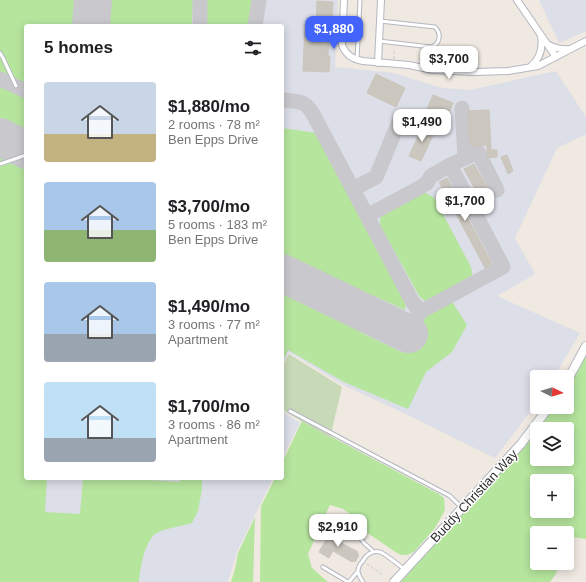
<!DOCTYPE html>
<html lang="en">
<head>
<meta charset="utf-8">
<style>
	body { margin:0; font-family:Helvetica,sans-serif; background:#f2f2f2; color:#202124; height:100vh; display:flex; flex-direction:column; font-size:15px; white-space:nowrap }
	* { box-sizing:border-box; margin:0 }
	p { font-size:13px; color:#757577 }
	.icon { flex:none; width:22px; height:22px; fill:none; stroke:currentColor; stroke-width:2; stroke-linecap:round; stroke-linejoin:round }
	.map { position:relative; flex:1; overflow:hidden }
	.sheet { position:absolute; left:24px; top:24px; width:260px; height:456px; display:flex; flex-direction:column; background:#fff; border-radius:4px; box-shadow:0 2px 10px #0003 }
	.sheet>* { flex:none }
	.needle { width:26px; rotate:95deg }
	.fabs { position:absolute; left:530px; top:370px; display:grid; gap:8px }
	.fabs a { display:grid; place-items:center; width:44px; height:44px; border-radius:4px; background:#fff; box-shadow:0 2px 10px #0003; font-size:20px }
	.price { position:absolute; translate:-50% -34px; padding:0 9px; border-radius:8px; background:#fff; color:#222; font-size:13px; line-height:26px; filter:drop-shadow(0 1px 2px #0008) }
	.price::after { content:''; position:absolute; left:50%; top:24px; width:12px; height:9px; margin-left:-6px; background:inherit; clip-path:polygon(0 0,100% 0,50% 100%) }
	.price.on { background:#4264fb; color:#fff }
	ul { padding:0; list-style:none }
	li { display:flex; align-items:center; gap:12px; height:100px; padding:0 20px }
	li span { display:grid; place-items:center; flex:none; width:112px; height:80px; border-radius:4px; color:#555 }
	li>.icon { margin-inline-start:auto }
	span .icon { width:48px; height:48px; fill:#fffc; stroke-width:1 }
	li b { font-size:17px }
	h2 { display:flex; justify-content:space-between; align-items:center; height:48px; padding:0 20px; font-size:17px }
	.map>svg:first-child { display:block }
	.airport { fill:#dcdee8 }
	.green { fill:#b6e59e; fill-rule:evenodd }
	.cemetery { fill:#c8d9b8 }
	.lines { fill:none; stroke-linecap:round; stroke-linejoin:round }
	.taxiway { stroke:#c9c8cc; stroke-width:15 }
	.runway { stroke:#c9c8cc; stroke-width:38 }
	.building { fill:#cbc7bf; stroke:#cbc5ba }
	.service-casing { stroke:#b4b7c1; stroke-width:5 }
	.minor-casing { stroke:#b4b7c1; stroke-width:8 }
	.tertiary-casing { stroke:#b4b7c1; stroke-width:10 }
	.path { stroke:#c9c9c9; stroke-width:1; stroke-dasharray:3 2; stroke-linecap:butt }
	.service { stroke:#fff; stroke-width:3 }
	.minor { stroke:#fff; stroke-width:6 }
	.tertiary { stroke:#fff; stroke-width:8 }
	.labels { text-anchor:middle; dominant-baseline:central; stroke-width:3; stroke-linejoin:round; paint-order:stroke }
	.street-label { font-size:13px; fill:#2e2e2e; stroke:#fff }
</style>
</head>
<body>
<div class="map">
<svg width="586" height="582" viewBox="0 0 586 582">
	<rect width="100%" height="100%" fill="#efe9e1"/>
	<path class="airport" d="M0 0H338L335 67 394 73 442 88 470 90 556 71 586 117V134L557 148 515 238 535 274 497 296 580 333 554 377H537V403L495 458 408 415 343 385 289 352 282 366V26H26V478H273L237 552 228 582H0Z
		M539 0H586V31L559 43Z
		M282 411 300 423 282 459Z"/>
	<path class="green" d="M0 0H79L78 26H26V86L0 74Z
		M105 0H193L192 26H104Z
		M207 0H253L249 26H206Z
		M0 85 26 98V134L0 122Z
		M282 128 317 133 361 214H362L404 291 406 300 405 310 377 297 363 298 282 259Z
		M0 150 26 163V478H47L45 512 80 514 83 478H117L180 482V478H202V489L198 511 192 523C183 526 160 529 154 535 144 545 140 569 139 582H0Z
		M422 192C427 193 431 195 435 199L471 267C472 272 473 276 470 280 468 284 435 301 431 301 425 302 421 299 418 294L381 227 380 222V219L385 211 418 193Z
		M282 287 348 319 360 332 404 353 423 316 425 314 451 300 467 325 452 352 426 372 408 409 344 382 288 350 282 363Z
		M586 353V539L572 537H567V533H537V563H556C560 571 554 576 550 582H399L537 429V459H567V429H537L553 407H567V387L580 366ZM537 481H567V511H537Z
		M302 421 439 494 444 498 445 510 435 528 414 552 407 555H401L397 553 363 530 366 525 343 509 330 505 323 520 308 554 312 568 328 582H260L261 506 275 478H282V463Z
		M255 517 253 582H231L235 569 238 553Z"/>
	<path class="cemetery" d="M289 354 342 387 330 438 301 421 282 409V368Z"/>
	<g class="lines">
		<path class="taxiway" d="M200 26V0
			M255 26 259 0
			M0 79 26 91
			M282 100C298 102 304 99 313 114L412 301 420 312 409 334
			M462 108 465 158
			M450 165 478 152 497 190
			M353 189 376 177 401 117
			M367 216 419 188 427 183 431 176 450 165 503 267 420 312"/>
		<path class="runway" d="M91 26 93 0
			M0 137 26 150
			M282 273 409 334"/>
	</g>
	<path class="building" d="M317 1 333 2 332 18H330L328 56H330L329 72 303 71 305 24 316 25Z
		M376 74 405 88 396 107 367 93Z
		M433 95 453 103 446 120 426 112Z
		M489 110 491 150H497V157L487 158V145L471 146V142H470L468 111Z
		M425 126 428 128 431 126 435 128 434 133 421 161 409 156 422 128H424Z
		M507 155 513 171 508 174 501 157Z
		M474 164 492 197 482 202 464 169Z
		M447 178 492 264 485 268 439 182Z
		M332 529 342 535 338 541 358 552 357 554 359 555 355 562 353 561 352 562 333 551 329 558 319 552Z"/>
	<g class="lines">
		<g class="service-casing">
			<path id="service" d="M379 41 431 47C440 44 442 34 435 27L380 21
				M0 53 3 58 16 86
				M357 60 360 0
				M0 164 26 155
				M290 411 450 496 462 508
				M339 517 350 525 364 543 374 552
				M323 567 348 582
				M349 582 358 571
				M363 582C361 579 358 575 358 571 358 567 360 564 362 562 366 555 371 550 380 552 385 554 399 565 404 569"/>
		</g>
		<g class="minor-casing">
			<path id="minor" d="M344 0 342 45C346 55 352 59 363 61L409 65 433 70 475 72 508 71 538 66 586 41
				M517 0 556 57
				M547 44C554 48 560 50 569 49
				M378 63 381 0
				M530 67C540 59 543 48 541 36"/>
		</g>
		<g class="tertiary-casing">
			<path id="tertiary" d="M567 381 586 346
				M394 582 521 444 549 407"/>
		</g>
		<path class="path" d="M394 59V51
			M367 564 383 575"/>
		<use href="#service" class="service"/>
		<use href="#minor" class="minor"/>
		<use href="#tertiary" class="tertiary"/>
	</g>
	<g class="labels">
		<g class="street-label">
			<text transform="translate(474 496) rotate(-47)">Buddy Christian Way</text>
		</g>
	</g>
</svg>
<div class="fabs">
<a><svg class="needle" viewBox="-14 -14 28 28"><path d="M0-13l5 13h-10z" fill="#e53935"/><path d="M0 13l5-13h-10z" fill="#757577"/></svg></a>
<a><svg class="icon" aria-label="layers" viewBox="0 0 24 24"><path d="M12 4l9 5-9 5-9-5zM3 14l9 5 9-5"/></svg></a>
<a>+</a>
<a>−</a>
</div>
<b class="price on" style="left:334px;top:50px">$1,880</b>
<b class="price" style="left:449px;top:80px">$3,700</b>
<b class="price" style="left:422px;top:143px">$1,490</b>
<b class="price" style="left:465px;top:222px">$1,700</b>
<b class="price" style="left:338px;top:548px">$2,910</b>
<section class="sheet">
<h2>5 homes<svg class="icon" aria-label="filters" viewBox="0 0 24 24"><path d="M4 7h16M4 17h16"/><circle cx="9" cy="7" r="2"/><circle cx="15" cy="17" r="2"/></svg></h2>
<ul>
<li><span style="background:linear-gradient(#c9d6e8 65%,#c2b280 0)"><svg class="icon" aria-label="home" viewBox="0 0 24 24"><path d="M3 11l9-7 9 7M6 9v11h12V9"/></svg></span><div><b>$1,880/mo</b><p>2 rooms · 78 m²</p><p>Ben Epps Drive</p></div></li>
<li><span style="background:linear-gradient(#a9c7e8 60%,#8fb573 0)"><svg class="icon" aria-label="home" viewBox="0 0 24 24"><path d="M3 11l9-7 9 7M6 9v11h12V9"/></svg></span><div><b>$3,700/mo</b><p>5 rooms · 183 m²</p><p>Ben Epps Drive</p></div></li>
<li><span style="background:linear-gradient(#a9c7e8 65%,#9aa5b1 0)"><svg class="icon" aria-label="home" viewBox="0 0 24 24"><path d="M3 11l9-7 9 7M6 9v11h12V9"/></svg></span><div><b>$1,490/mo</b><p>3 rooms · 77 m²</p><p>Apartment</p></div></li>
<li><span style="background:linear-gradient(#bfe0f5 70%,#9aa5b1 0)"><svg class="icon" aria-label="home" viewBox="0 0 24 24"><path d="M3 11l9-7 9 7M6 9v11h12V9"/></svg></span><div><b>$1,700/mo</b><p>3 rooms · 86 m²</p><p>Apartment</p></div></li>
</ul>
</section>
</div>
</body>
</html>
